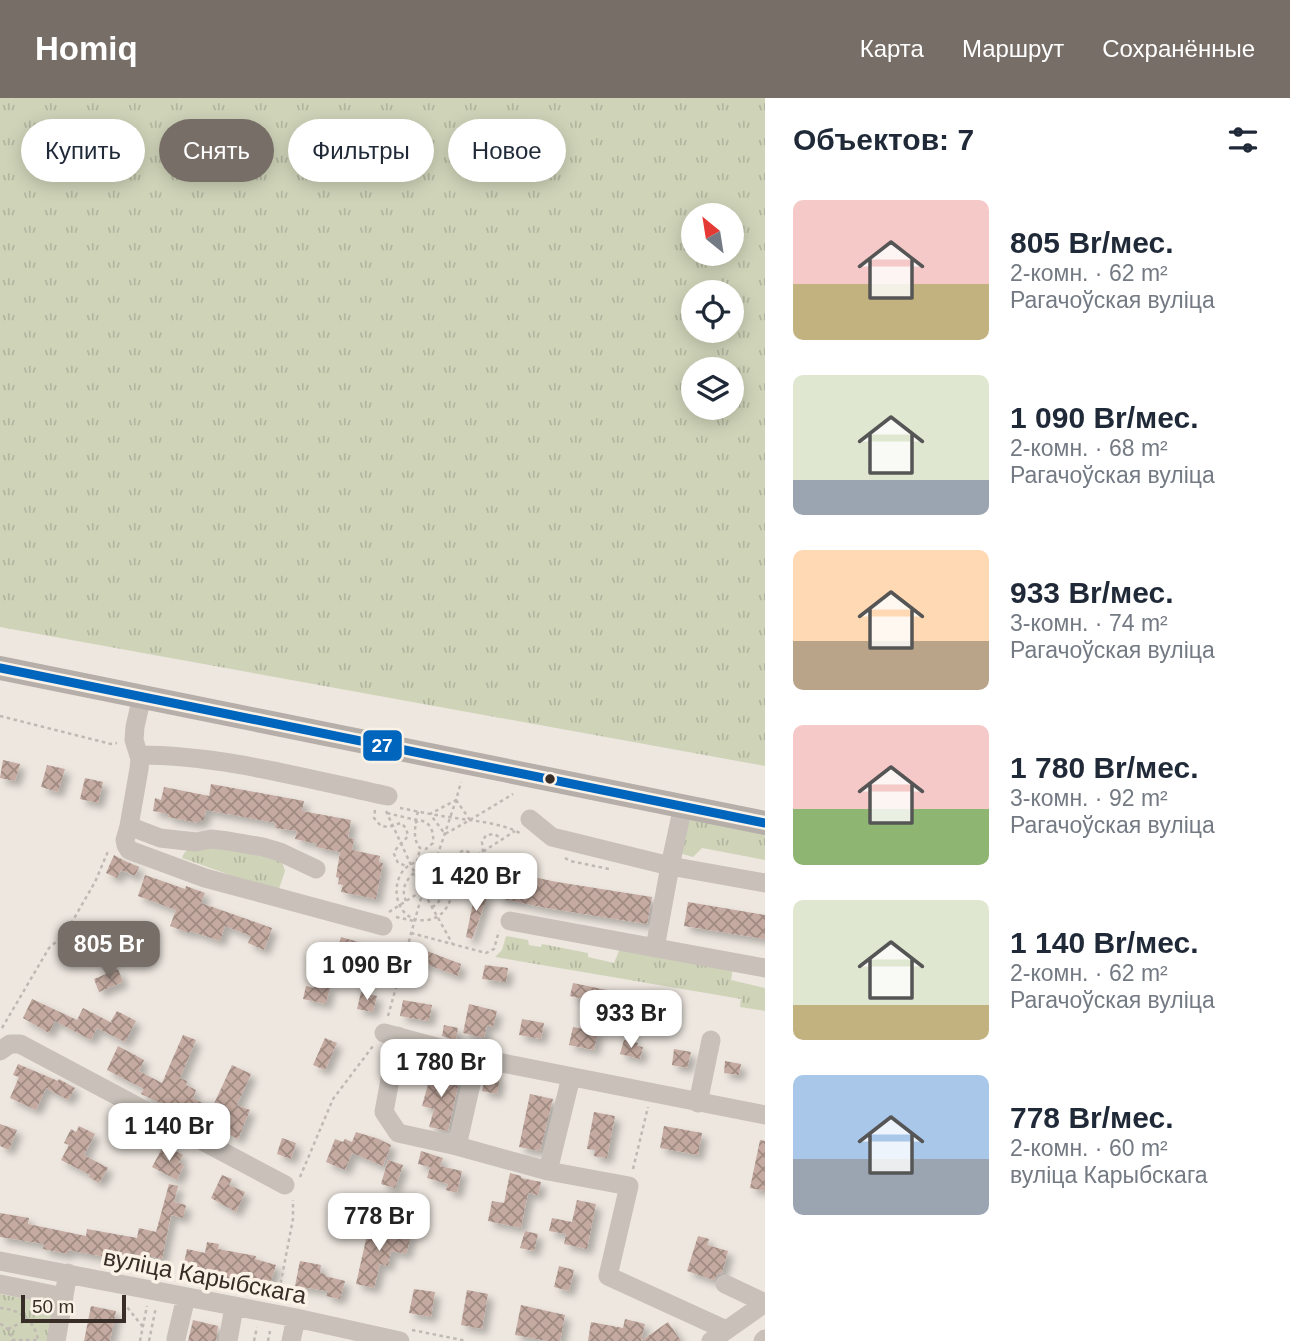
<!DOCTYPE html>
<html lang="ru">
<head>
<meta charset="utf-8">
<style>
	body { margin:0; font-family:Helvetica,sans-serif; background:#f2f2f3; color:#1f2937; height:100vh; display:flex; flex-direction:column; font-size:26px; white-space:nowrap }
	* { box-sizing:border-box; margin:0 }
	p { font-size:23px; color:#747a83 }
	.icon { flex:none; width:38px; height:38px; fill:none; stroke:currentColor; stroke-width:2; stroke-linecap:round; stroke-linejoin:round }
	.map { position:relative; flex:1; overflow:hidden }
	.details { display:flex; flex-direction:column; background:#fff; width:525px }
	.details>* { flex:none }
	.banner { position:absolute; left:21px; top:21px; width:639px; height:63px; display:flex; gap:14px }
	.needle { width:46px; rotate:330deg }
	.fabs { position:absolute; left:681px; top:105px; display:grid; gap:14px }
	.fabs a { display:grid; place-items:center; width:63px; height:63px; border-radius:50%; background:#fff; box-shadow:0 4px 18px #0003; font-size:35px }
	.scale { position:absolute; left:21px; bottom:18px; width:105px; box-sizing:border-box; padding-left:7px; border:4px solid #392d27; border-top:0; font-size:19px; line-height:24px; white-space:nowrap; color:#392d27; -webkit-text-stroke:5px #fbf2e7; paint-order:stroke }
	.price { position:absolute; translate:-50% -60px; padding:0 16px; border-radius:14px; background:#fff; color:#222; font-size:23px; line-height:46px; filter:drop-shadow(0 2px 4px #0008) }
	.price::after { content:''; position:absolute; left:50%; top:42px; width:21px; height:16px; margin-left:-10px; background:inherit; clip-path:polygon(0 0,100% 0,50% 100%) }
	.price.selected { background:#786e68; color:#fff }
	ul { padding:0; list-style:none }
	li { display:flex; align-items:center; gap:21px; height:175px; padding:0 28px }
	li span { display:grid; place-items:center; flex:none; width:196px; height:140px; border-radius:10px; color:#555 }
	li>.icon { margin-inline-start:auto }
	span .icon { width:84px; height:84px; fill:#fffc; stroke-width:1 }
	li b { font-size:30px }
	h2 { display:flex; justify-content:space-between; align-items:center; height:84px; padding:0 28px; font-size:30px }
	.chip { padding:0 24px; border-radius:32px; background:#fff; box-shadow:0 4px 18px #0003; font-size:24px; line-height:63px }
	.chip.selected { background:#786e68; color:#fff }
	header { display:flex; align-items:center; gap:42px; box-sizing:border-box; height:98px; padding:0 35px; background:#786e68; color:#fff }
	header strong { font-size:33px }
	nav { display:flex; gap:38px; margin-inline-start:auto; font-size:24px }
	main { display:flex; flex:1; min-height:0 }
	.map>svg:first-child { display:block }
	.grass { fill:url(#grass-tufts); fill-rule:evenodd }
	.building { fill:url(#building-cross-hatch); filter:url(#shadow) }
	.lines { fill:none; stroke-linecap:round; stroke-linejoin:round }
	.path { stroke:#c0b8b2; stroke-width:2.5; stroke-dasharray:3.5 3.5; stroke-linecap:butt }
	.minor { stroke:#c8c0b9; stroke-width:19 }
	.major { stroke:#b6aea8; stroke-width:24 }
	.bus-1-casing { stroke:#fbf2e7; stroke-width:14 }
	.bus-1 { stroke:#0065bd; stroke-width:9 }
	.bus-dot { fill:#392d27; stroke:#fbf2e7; stroke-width:2.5 }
	.labels { text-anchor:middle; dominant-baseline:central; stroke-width:7; stroke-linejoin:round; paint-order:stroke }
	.street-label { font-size:24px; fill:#392d27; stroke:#fbf2e7 }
	.line-badge { stroke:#fbf2e7; stroke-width:2.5 }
	.badge-label { font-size:19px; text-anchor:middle; font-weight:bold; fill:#fff }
</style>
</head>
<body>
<header>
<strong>Homiq</strong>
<nav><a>Карта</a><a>Маршрут</a><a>Сохранённые</a></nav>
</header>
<main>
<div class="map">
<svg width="765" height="1243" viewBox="0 0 765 1243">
	<defs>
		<pattern id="grass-tufts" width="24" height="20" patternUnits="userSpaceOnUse" patternTransform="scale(1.75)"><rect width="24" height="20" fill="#cfd4b9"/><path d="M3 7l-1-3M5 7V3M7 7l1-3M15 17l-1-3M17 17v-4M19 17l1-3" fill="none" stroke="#b2b69f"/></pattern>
		<pattern id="building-cross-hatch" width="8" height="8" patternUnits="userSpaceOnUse" patternTransform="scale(1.75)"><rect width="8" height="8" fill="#c4aaa0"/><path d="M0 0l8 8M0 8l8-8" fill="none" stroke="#a08b82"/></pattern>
		<filter id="shadow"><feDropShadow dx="5.5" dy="5.5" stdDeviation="3.5" flood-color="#0004"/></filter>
	</defs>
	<rect width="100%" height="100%" fill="#eee7e0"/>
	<path class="grass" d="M0 0H765V668L0 529ZM732 117V156H693V117ZM732 194V233H693V194ZM732 271V310H693V271Z
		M690 721 765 730V762L702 750 693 759 679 755Z
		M214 746 282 763 285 773 278 794 182 760C186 747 201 748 214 746Z
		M506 838 528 842 529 847 541 849 542 846 588 855V859L614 865 621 848 733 870 731 882 765 890V913L740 909 741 901 495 859 502 852Z
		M0 1196 56 1207 48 1243H0Z"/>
	<path class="building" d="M3 662 20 666 15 683 0 680Z
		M47 667 65 671 58 694 41 689Z
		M85 680 103 684 98 705 80 701Z
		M211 686 304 703 302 713 351 722 348 740 354 741 352 752 380 758 379 764 383 765 376 801 341 794 343 787 338 786 339 780 336 779 340 754 316 749 317 746 295 741 297 733 275 730 276 725 206 712 204 722H199V725L168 719 169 716 153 713 155 700 161 702 164 689 209 698Z
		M114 757 125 763 139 769 135 778 121 772 117 780 106 775Z
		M504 773 557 784 652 799 647 826 546 810 498 800Z
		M145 777 185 791 186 788 205 795 201 805 272 830 264 852 248 845 251 838 225 828 220 843 190 833 189 835 170 828 176 812 138 798Z
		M475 795 488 797 472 841 466 839Z
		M688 804 765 817V841L684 828Z
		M341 839 372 848 368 859 338 850Z
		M419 850 461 866 458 878 415 862Z
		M485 867 508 870 506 884 482 881Z
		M118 871 123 884 99 894 94 881Z
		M573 885 607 892 604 905 570 898Z
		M314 886 330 889 326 906 303 901 306 888 314 890Z
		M361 894 377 898 373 914 357 911Z
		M32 901 77 922 83 910 112 925 111 923 117 913 136 923 125 944 97 930 91 942 55 923 49 935 23 920Z
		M403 902 432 907 429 923 400 918Z
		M469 906 497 913 493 929 487 927 484 940 463 935Z
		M522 921 544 925 541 941 519 937Z
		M444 927 458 930 456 942 442 938Z
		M573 929 598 934 594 952 569 947Z
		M183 937 196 942 180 980 187 983 186 987 196 992 193 1000 212 1010 232 967 251 976 237 1007 250 1012 238 1041 228 1036 230 1032 205 1023 202 1029 189 1022 190 1019 141 996 144 991 107 972 118 948 144 962 139 973 162 985Z
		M325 940 337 945 325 972 313 967Z
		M624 942 638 945 637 948 643 949 640 961 620 956Z
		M674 951 691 954 687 970 672 967Z
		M725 963 741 966 739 977 724 975Z
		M18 966 58 983 59 981 75 990 68 1002 46 990 36 1012 10 1000 19 979 13 977Z
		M432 972 460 979 448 1033 429 1029 434 1011 422 1008Z
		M486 976 500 979 497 996 482 993Z
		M530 996 553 1001 540 1053 519 1049Z
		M594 1014 615 1018 607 1060 594 1058 595 1052 587 1051Z
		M0 1026 17 1032 9 1052 0 1048Z
		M79 1028 95 1036 84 1057 108 1070 99 1085 89 1079 90 1077 61 1062 69 1047 64 1045 71 1031 76 1034Z
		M664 1028 702 1035 698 1057 660 1050Z
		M356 1034 379 1041 391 1047 383 1068 352 1055 345 1072 326 1064 335 1041 343 1044 345 1041 352 1044Z
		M282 1040 296 1045 291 1061 277 1056Z
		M760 1042 765 1043V1093L750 1090Z
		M164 1047 183 1057 179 1064 184 1067 177 1082 152 1069Z
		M421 1053 443 1060 440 1068 462 1073 457 1095 446 1092 448 1086 427 1080 430 1069 418 1066Z
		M388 1062 403 1067 395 1090 381 1086Z
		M510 1075 521 1078V1080L541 1084 538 1097 528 1095 521 1130 488 1123 492 1103 504 1105Z
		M222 1077 232 1081 229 1087 245 1094 236 1114 211 1100Z
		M169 1086 178 1088 174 1104 186 1107 183 1120 171 1117 162 1161 144 1157 142 1163 117 1158 116 1161 68 1152V1156L43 1151 44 1146 0 1139V1115L29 1120 28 1126 86 1138 87 1131 137 1140 139 1130 156 1134Z
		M577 1102 596 1106 587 1151 564 1146 566 1136 549 1133 552 1120 572 1124Z
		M369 1128 411 1138 406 1156 391 1153 388 1168 380 1166 374 1190 356 1186Z
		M525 1133 538 1136 534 1153 520 1150Z
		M698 1138 709 1141 707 1147 728 1153 722 1175 718 1176 714 1182 687 1173Z
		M207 1144 219 1146 218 1151 256 1158 255 1161 276 1167 269 1190 251 1185 182 1174 187 1151 205 1155Z
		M300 1163 321 1167 320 1175 325 1176V1178L345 1183 340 1201 326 1198 328 1193 295 1188Z
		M559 1168 574 1172 569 1193 554 1189Z
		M414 1191 435 1194 431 1219 409 1215Z
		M467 1192 488 1196 482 1231 461 1227Z
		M521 1207 565 1217 560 1243H548L515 1237Z
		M91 1208 116 1213 110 1243H84Z
		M625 1221 645 1226 641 1243H588L591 1224 623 1230Z
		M193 1222 218 1228 216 1243H188Z
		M668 1224 681 1243H641Z"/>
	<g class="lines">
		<path class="path" d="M0 618 111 646 117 645
			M456 702 470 722 445 736 430 716Z
			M400 710C416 713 433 717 449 719 473 723 498 724 520 735
			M375 712 374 720 381 728 388 729 401 725 406 730 408 738C403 745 396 748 394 756L398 765 407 768
			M386 713 423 793 452 845
			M387 715 416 722 418 713
			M470 722 513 696
			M415 725 419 722C431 724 434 734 433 745L426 751 420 750C413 742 415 732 416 722
			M483 754 482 744 486 737 494 736 501 740
			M565 760 570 763 609 771
			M424 763C429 764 435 764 440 767 461 781 453 819 427 822 389 827 385 764 424 763Z
			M417 764 420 750
			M456 771 453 760 457 755 465 752 472 756 475 759
			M406 803C401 792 405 783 414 775
			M432 809C443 804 443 792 439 783
			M389 814 515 733
			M396 819 414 823
			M411 835 486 855 494 851 499 833
			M388 918 423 793 435 765 456 702 461 684
			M2 930 49 850 65 836 95 784 109 751
			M633 1071 648 1009
			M300 1079 333 1001 373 948
			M278 1199 293 1121V1102
			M123 1204 143 1229
			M0 1210C19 1211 36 1223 38 1243
			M0 1226C8 1229 11 1235 12 1243
			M8 1231 27 1222
			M412 1232 467 1243
			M12 1242H40
			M140 1243 147 1208
			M149 1243 156 1209
			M254 1243 257 1229
			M268 1243 270 1233"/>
		<path class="minor" d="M142 598 135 629 134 642 140 661 139 671 129 728 125 742 126 747 129 752 205 780 383 828
			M139 657C222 657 307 681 388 698
			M530 721 552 739 670 768 765 785
			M129 728 160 740 196 744 211 741 228 743 263 749 280 754 316 771
			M510 823 765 870
			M655 850 670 768 683 708
			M384 935 477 960 765 1017
			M398 938 384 1014 398 1035 457 1048 548 1073 629 1088 608 1178 726 1232
			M0 953 10 946H20L285 1087
			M698 1005 711 942
			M457 1048 477 960
			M548 1073 571 979
			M0 1163 296 1220 400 1243
			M0 1186 64 1199
			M725 1186 765 1205
			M176 1241 186 1199
			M56 1243 68 1175
			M228 1243 234 1209
			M291 1243 296 1220
			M711 1243 765 1205
			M763 1243 765 1241"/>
		<path class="major" d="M0 570 765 725"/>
		<g class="bus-1-casing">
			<path id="bus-1" d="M0 570 765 725"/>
		</g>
		<use href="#bus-1" class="bus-1"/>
	</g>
	<circle class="bus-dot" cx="550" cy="681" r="6"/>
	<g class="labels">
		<g class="street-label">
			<text transform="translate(205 1178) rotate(11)">вуліца Карыбскага</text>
		</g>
	</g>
	<rect class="line-badge" x="362" y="631" width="41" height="33" rx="7" fill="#0065bd"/>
	<g class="badge-label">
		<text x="382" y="654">27</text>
	</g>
</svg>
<div class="fabs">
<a><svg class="needle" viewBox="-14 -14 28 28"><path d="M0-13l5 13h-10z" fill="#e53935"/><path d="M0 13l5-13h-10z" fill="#747a83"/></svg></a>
<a><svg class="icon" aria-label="locate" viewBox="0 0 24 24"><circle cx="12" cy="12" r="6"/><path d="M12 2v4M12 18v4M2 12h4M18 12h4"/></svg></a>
<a><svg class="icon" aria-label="layers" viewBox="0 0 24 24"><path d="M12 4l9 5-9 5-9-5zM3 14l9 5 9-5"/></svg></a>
</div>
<div class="scale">50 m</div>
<b class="price" style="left:476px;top:815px">1 420 Br</b>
<b class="price selected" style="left:109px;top:883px">805 Br</b>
<b class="price" style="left:367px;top:904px">1 090 Br</b>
<b class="price" style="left:631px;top:952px">933 Br</b>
<b class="price" style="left:441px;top:1001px">1 780 Br</b>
<b class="price" style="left:169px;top:1065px">1 140 Br</b>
<b class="price" style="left:379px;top:1155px">778 Br</b>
<div class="banner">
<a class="chip">Купить</a>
<a class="chip selected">Снять</a>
<a class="chip">Фильтры</a>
<a class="chip">Новое</a>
</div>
</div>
<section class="details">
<h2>Объектов: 7<svg class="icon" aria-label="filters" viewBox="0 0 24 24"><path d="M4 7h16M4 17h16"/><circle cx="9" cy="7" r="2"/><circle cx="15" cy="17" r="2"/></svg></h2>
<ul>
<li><span style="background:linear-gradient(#f6c9c9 60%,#c2b280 0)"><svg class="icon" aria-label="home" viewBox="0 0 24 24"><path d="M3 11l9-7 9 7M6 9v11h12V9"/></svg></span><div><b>805 Br/мес.</b><p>2-комн. · 62 m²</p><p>Рагачоўская вуліца</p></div></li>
<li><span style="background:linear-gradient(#dfe7d0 75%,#9aa5b1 0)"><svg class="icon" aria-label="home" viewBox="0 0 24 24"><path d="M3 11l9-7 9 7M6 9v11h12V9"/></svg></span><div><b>1 090 Br/мес.</b><p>2-комн. · 68 m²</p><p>Рагачоўская вуліца</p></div></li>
<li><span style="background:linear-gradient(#ffd9b3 65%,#b9a48a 0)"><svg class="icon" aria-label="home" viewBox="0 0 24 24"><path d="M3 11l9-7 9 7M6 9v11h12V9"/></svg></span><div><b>933 Br/мес.</b><p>3-комн. · 74 m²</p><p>Рагачоўская вуліца</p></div></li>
<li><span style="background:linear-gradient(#f6c9c9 60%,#8fb573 0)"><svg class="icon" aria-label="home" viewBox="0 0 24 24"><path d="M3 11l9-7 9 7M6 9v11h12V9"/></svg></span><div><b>1 780 Br/мес.</b><p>3-комн. · 92 m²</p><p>Рагачоўская вуліца</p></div></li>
<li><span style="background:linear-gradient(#dfe7d0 75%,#c2b280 0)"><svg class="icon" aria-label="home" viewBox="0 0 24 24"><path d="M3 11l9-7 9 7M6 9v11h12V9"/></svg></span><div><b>1 140 Br/мес.</b><p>2-комн. · 62 m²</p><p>Рагачоўская вуліца</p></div></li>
<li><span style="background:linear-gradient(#a9c7e8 60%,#9aa5b1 0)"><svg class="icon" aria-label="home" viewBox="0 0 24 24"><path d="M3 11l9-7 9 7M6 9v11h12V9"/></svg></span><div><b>778 Br/мес.</b><p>2-комн. · 60 m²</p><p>вуліца Карыбскага</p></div></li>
</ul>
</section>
</main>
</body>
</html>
